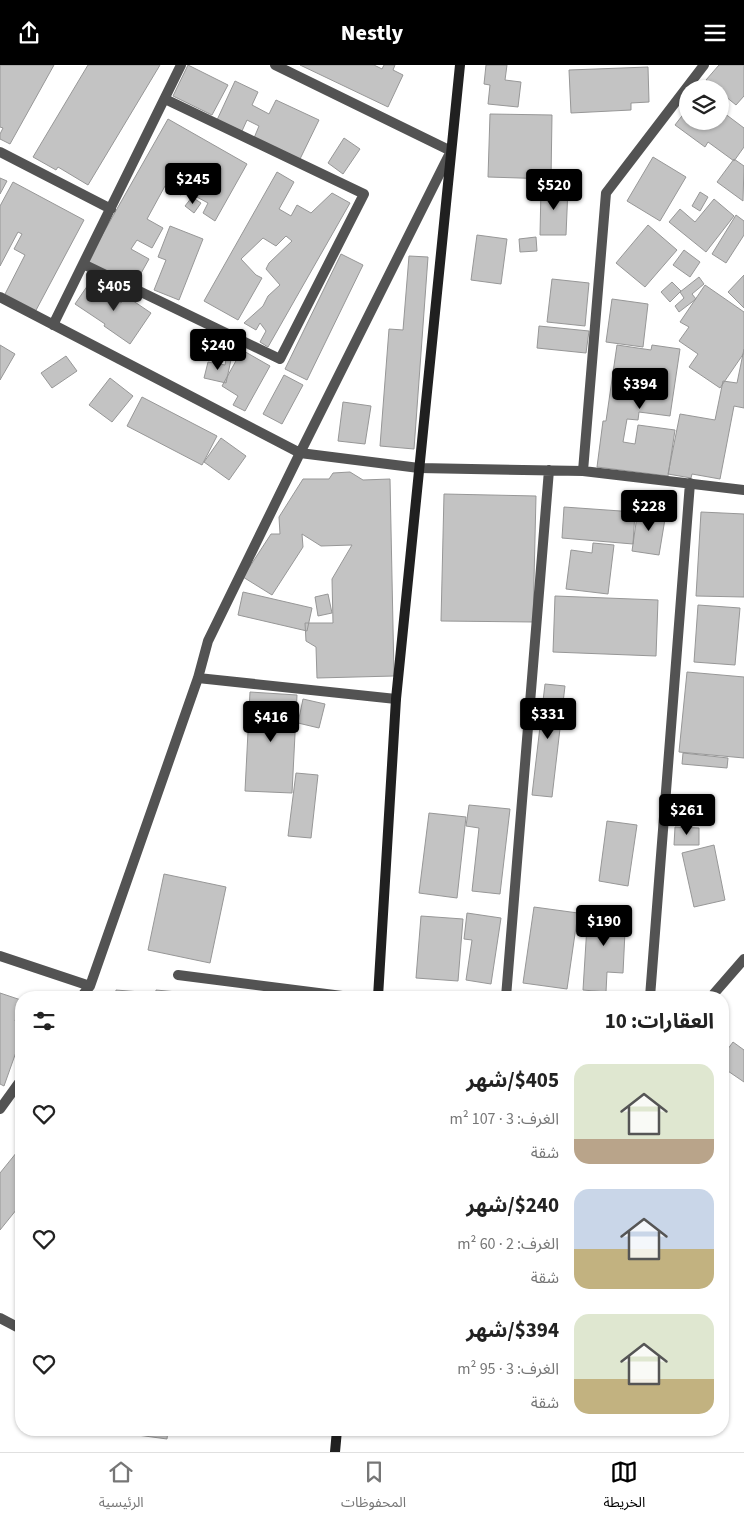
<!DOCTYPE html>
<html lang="ar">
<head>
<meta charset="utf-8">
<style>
	body { margin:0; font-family:"Source Sans 3","Noto Sans Arabic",sans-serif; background:#f2f2f2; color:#222; direction:rtl; height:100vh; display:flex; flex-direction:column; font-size:19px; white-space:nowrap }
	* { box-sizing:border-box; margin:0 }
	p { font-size:16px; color:#767676 }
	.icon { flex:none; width:28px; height:28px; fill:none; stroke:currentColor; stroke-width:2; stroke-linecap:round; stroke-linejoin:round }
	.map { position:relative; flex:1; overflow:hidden; direction:ltr }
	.drawer { position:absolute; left:15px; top:926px; width:714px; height:445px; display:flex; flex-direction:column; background:#fff; border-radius:20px; box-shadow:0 1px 4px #0004; direction:rtl }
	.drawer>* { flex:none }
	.controls { position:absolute; left:679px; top:15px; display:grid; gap:10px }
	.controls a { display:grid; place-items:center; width:50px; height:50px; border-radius:50%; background:#fff; box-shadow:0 1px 4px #0004; font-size:25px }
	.price { position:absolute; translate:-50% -42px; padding:0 11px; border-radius:5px; background:#000; color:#fff; font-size:16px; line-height:32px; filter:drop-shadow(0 1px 2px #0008) }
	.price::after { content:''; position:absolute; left:50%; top:30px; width:15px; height:11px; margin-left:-8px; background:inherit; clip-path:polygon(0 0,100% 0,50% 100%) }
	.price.selected { background:#222; color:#fff }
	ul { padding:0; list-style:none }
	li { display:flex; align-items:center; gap:15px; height:125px; padding:0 15px }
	li span { display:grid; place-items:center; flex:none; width:140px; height:100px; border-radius:15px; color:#555 }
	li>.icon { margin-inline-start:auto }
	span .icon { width:60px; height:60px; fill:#fffc; stroke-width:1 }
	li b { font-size:21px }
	h2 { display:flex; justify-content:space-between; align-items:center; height:60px; padding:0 15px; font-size:21px }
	header { display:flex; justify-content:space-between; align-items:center; height:65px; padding:0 15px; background:#000; color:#fff; font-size:22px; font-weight:800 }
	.menu { display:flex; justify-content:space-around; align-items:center; height:70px; border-top:1px solid #e0e0e0; background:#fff; font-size:14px; color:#767676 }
	.menu a { display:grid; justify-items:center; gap:2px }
	.menu .selected { color:#000 }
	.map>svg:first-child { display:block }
	.building { fill:#c3c3c3; stroke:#979797 }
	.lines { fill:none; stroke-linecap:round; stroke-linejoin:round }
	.street { stroke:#535353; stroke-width:10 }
	.secondary { stroke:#202020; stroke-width:10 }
</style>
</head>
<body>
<header><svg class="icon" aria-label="menu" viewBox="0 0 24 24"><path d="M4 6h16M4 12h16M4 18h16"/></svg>Nestly<svg class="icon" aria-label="share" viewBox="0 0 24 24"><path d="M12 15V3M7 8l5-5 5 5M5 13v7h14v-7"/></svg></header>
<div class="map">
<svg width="744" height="1387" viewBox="0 0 744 1387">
	<rect width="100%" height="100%" fill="#fff"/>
	<path class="building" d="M0 0H54L10 79 0 74V69L3 63 0 62Z
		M88 0H160L88 120 58 102 56 105 33 92Z
		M188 0 228 20 212 50 173 31Z
		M300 0H374L382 4 384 0H395L393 5 403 10 388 42Z
		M486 0H507L505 15 521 17 518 42 488 39 490 20 484 19Z
		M719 0H744V31L736 40 720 27V24H716L706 15Z
		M648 2 649 37 631 38V45L571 48 569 5Z
		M235 16 258 27 252 40 269 49 276 35 319 55 300 94 254 73 259 61 247 55 242 66 217 55Z
		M688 43V56H720V45L744 63V82L734 96 708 77 705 82 675 60Z
		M490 49 552 50 551 114 488 112Z
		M168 54 247 99 215 156 203 148 208 138 195 131 206 110 195 104 181 130 165 121 147 154 163 163 152 183 137 175 131 184 149 194 130 228 84 202Z
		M344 73 360 84 343 109 328 98Z
		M653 92 686 112 660 156 627 136Z
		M734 94 744 101 743 136 717 117Z
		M277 107 294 117 279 144 291 151 297 140 311 148 332 128 350 138 268 282 260 277 266 266 260 258 256 265 244 258 263 241 268 231 280 220 266 204 269 198 292 176 286 171 276 181 263 173 241 194 256 210 262 213 238 255 204 236Z
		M0 113 7 116 0 129Z
		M13 117 84 155 34 249 3 233 25 190 14 184 22 169 18 167 0 201V141Z
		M541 123H568L566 170H540Z
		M700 127 708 132 700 146 692 141Z
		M192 132 201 138 194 148 185 141Z
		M714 134 734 151 706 187 669 157 680 144 695 157Z
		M736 150 744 156V170L726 198 712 189Z
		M648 160 677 185 645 222 616 198Z
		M170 161 203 174 179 235 154 225 166 195 158 192Z
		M477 170 507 174 501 219 471 215Z
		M536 172 537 186 520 187 519 174Z
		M684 185 700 197 690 212 673 200Z
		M341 189 363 200 307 315 285 304Z
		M409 191 428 192 414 384 380 381 389 264 403 265Z
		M744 210V243L728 227Z
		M699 212 704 219 692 229 696 234 679 247 675 241 684 233 680 227Z
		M552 214 589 218 585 261 547 257Z
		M90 217 121 238 126 231 151 248 130 279 104 261 105 259 75 239Z
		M672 217 681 226 670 237 661 227Z
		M705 220 744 247V288L720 323 689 302 698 289 679 276 689 262 680 257Z
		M612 234 648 239 643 282 606 277Z
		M539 261 589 266 586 288 537 283Z
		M0 280 15 289 0 315Z
		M617 280 651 285 652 280 680 284 670 351 639 347 638 355 627 354 623 377 635 379 638 360 675 365 668 411 597 402 603 356H606Z
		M744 284V343L734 341 720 414 692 409 691 413 668 409 680 349 715 355 723 316 737 318Z
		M242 285 270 301 245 346 233 340 238 331 222 321Z
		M227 289 232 290 226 318 204 313 208 297 225 300Z
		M66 291 77 306 52 323 41 308Z
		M284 310 303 320 282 359 263 349Z
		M110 313 133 331 112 357 89 340Z
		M142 332 217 371 202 400 127 361Z
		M343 337 371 341 365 379 338 376Z
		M221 373 246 391 229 415 204 397Z
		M350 407 363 415 390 414 394 611 317 613 316 582 306 576 305 558H333L332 514 352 480 321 481 302 469 303 482 272 530 243 512 271 469H280L279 452 303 414H329L333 408Z
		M444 429 536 431 533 557 441 556Z
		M564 442 635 447 633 479 562 473Z
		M638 444 666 448 659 490 632 486Z
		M701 447 744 449V532L696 531Z
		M593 478 614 480 608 529 566 524 571 485 592 488Z
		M243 527 312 543 307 566 238 550Z
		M328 529 332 548 318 551 315 532Z
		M555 531 658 535 656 591 553 587Z
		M698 540 740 543 735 600 694 597Z
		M687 607 744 612V693L679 687Z
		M545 619 565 621 552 732 532 730Z
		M250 627 297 630 292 728 245 726Z
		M303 634 325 639 319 663 298 658Z
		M683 688 728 693 727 703 682 699Z
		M296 708 318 710 311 773 288 771Z
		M469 740 510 744 500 829 472 826 479 763 466 761Z
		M429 748 466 752 457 833 419 828Z
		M607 756 637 760 628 821 599 816Z
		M675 762 699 763V780H674Z
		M714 780 725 835 694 842 682 788Z
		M164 809 226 822 210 898 148 885Z
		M534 842 578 848 567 924 523 918Z
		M588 844 626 846 623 908 607 907 606 927 583 925Z
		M467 848 501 853 491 919 466 915 472 875 464 874Z
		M421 851 463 854 458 916 416 913Z
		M116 925 153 928V932H115Z
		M156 925 209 930V932H155Z
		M0 928 21 935 15 956 21 959V973L4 1021 0 1019Z
		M733 977 744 985V1017L722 1002V992Z
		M21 1082V1139L0 1165V1108Z
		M115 1365H168L167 1374 115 1367Z"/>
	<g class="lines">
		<path class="street" d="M0 87 111 144
			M83 199 280 294 364 129 165 34
			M0 232 300 388 419 403 583 406 744 425
			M53 260 181 0
			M583 406 606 128 704 0
			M198 613 396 634
			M0 891 90 921
			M178 910 350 932
			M81 932 90 921 198 613 208 576 300 388 451 86 275 0
			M506 932 549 405
			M650 932 690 418
			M711 932 744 894
			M0 1044 21 1015
			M0 1253 21 1264"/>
		<path class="secondary" d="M378 932 396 634 460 0
			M335 1387 337 1365"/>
	</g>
</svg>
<div class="controls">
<a><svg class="icon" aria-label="layers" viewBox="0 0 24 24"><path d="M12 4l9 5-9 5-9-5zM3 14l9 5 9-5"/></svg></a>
</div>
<b class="price" style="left:193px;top:140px">$245</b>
<b class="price" style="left:554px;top:146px">$520</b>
<b class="price selected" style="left:114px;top:247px">$405</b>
<b class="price" style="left:218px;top:306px">$240</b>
<b class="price" style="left:640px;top:345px">$394</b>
<b class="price" style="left:649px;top:467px">$228</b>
<b class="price" style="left:548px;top:675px">$331</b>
<b class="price" style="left:271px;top:678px">$416</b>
<b class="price" style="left:687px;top:771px">$261</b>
<b class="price" style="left:604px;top:882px">$190</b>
<section class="drawer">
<h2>العقارات: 10<svg class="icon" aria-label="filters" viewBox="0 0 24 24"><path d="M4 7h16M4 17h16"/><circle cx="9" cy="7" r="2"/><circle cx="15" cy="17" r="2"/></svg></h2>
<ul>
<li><span style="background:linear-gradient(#dfe7d0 75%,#b9a48a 0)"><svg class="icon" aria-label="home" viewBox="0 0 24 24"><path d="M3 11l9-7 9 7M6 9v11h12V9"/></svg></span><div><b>$405/شهر</b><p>الغرف: 3 · 107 m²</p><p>شقة</p></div><svg class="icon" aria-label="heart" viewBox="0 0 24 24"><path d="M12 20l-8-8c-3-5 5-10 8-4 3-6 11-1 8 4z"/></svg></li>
<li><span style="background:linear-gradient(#c9d6e8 60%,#c2b280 0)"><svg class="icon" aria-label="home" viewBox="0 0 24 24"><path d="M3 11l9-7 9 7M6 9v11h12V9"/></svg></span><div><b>$240/شهر</b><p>الغرف: 2 · 60 m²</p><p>شقة</p></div><svg class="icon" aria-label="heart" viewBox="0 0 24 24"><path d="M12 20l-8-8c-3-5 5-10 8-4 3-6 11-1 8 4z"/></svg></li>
<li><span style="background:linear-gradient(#dfe7d0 65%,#c2b280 0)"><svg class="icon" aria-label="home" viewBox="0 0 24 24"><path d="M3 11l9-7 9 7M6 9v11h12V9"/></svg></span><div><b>$394/شهر</b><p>الغرف: 3 · 95 m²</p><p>شقة</p></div><svg class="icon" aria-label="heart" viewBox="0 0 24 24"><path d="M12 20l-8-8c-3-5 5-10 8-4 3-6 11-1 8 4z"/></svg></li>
</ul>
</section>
</div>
<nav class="menu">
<a class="selected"><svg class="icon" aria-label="map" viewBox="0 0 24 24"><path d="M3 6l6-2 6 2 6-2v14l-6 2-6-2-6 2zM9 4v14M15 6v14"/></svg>الخريطة</a>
<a><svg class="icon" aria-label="saved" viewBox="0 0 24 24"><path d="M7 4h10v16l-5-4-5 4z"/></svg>المحفوظات</a>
<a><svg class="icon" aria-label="home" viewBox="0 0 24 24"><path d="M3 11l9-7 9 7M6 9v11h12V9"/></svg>الرئيسية</a>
</nav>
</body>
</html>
